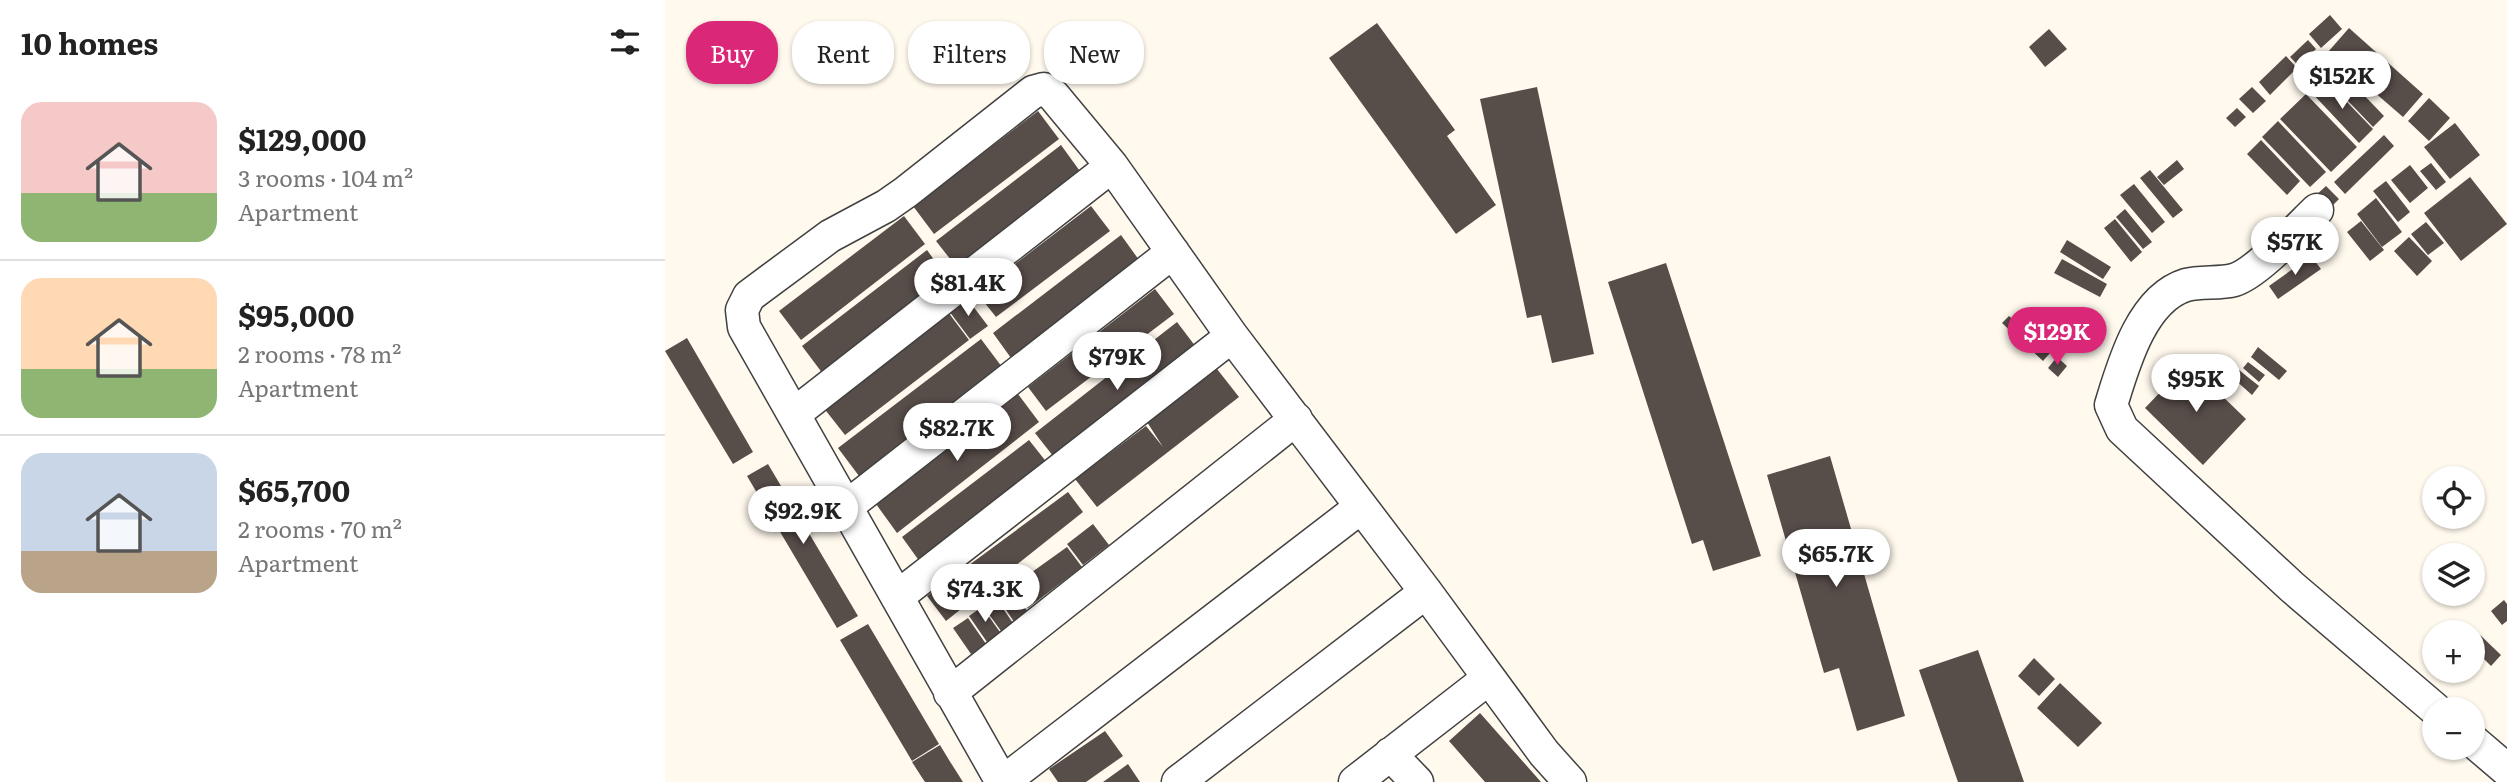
<!DOCTYPE html>
<html lang="en">
<head>
<meta charset="utf-8">
<style>
	body { margin:0; font-family:Literata,serif; background:#f6f6f6; color:#222; height:100vh; display:flex; flex-direction:column; font-size:26px; white-space:nowrap }
	* { box-sizing:border-box; margin:0 }
	p { font-size:23px; color:#767676 }
	.icon { flex:none; width:38px; height:38px; fill:none; stroke:currentColor; stroke-width:2; stroke-linecap:round; stroke-linejoin:round }
	.map { position:relative; flex:1; overflow:hidden }
	.details { display:flex; flex-direction:column; background:#fff; width:665px }
	.details>* { flex:none }
	.banner { position:absolute; left:21px; top:21px; width:665px; height:63px; display:flex; gap:14px }
	.controls { position:absolute; left:1757px; top:466px; display:grid; gap:14px }
	.controls a { display:grid; place-items:center; width:63px; height:63px; border-radius:50%; background:#fff; box-shadow:0 2px 5px #0004; font-size:35px }
	.price { position:absolute; translate:-50% -60px; padding:0 16px; border-radius:24px; background:#fff; color:#222; font-size:23px; line-height:46px; filter:drop-shadow(0 2px 4px #0008) }
	.price::after { content:''; position:absolute; left:50%; top:42px; width:21px; height:16px; margin-left:-10px; background:inherit; clip-path:polygon(0 0,100% 0,50% 100%) }
	.price.active { background:#db2777; color:#fff }
	ul { padding:0; list-style:none }
	li { display:flex; align-items:center; gap:21px; height:175px; padding:0 21px }
	li+li { border-top:2px solid #e0e0e0 }
	li span { display:grid; place-items:center; flex:none; width:196px; height:140px; border-radius:21px; color:#555 }
	li>.icon { margin-inline-start:auto }
	span .icon { width:84px; height:84px; fill:#fffc; stroke-width:1 }
	li b { font-size:30px }
	h2 { display:flex; justify-content:space-between; align-items:center; height:84px; padding:0 21px; font-size:30px }
	.chip { padding:0 24px; border-radius:28px; background:#fff; box-shadow:0 2px 5px #0004; font-size:24px; line-height:63px }
	.chip.active { background:#db2777; color:#fff }
	main { display:flex; flex:1; min-height:0 }
	.map>svg:first-child { display:block }
	.building { fill:#574d49 }
	.lines { fill:none; stroke-linecap:round; stroke-linejoin:round }
	.minor-casing { stroke:#414141; stroke-width:35 }
	.minor { stroke:#fff; stroke-width:32 }
</style>
</head>
<body>
<main>
<section class="details">
<h2>10 homes<svg class="icon" aria-label="filters" viewBox="0 0 24 24"><path d="M4 7h16M4 17h16"/><circle cx="9" cy="7" r="2"/><circle cx="15" cy="17" r="2"/></svg></h2>
<ul>
<li><span style="background:linear-gradient(#f6c9c9 65%,#8fb573 0)"><svg class="icon" aria-label="home" viewBox="0 0 24 24"><path d="M3 11l9-7 9 7M6 9v11h12V9"/></svg></span><div><b>$129,000</b><p>3 rooms · 104 m²</p><p>Apartment</p></div></li>
<li><span style="background:linear-gradient(#ffd9b3 65%,#8fb573 0)"><svg class="icon" aria-label="home" viewBox="0 0 24 24"><path d="M3 11l9-7 9 7M6 9v11h12V9"/></svg></span><div><b>$95,000</b><p>2 rooms · 78 m²</p><p>Apartment</p></div></li>
<li><span style="background:linear-gradient(#c9d6e8 70%,#b9a48a 0)"><svg class="icon" aria-label="home" viewBox="0 0 24 24"><path d="M3 11l9-7 9 7M6 9v11h12V9"/></svg></span><div><b>$65,700</b><p>2 rooms · 70 m²</p><p>Apartment</p></div></li>
</ul>
</section>
<div class="map">
<svg width="1842" height="782" viewBox="0 0 1842 782">
	<rect width="100%" height="100%" fill="#fff9ee"/>
	<path class="building" d="M1665 15 1677 29 1656 48 1644 34Z
		M712 23 790 130 782 136 831 205 791 234 664 58Z
		M1684 28 1758 94 1738 117 1663 52Z
		M1384 29 1402 49 1380 67 1364 47Z
		M1643 40 1651 49 1634 66 1625 57Z
		M1621 56 1632 68 1605 95 1594 82Z
		M1671 66 1719 116 1708 127 1660 77Z
		M1659 78 1708 129 1694 143 1646 92Z
		M872 87 929 354 887 363 876 315 862 318 815 99Z
		M1587 87 1601 101 1588 113 1574 99Z
		M1641 94 1692 147 1666 172 1615 119Z
		M1764 98 1785 118 1764 141 1743 121Z
		M1572 108 1581 117 1570 127 1561 118Z
		M373 111 394 139 269 234 248 206Z
		M1613 121 1661 172 1645 187 1597 137Z
		M1790 123 1815 155 1785 179 1759 147Z
		M1719 135 1729 146 1680 194 1669 182Z
		M1596 140 1635 181 1622 195 1582 154Z
		M396 145 417 174 293 269 271 241Z
		M1512 160 1519 169 1499 185 1492 177Z
		M1766 163 1781 182 1771 190 1755 171Z
		M1745 165 1763 188 1745 203 1726 180Z
		M1485 170 1518 210 1508 218 1475 178Z
		M1805 177 1842 224 1796 261 1759 213Z
		M1721 181 1745 212 1733 222 1708 191Z
		M1469 184 1500 222 1487 233 1455 195Z
		M1661 186 1674 199 1663 210 1649 197Z
		M1711 198 1737 232 1717 247 1692 214Z
		M426 206 445 231 331 317 312 293Z
		M1460 209 1487 242 1478 249 1451 217Z
		M239 216 260 244 136 340 114 311Z
		M1450 219 1477 252 1466 262 1439 228Z
		M1696 221 1719 250 1705 261 1682 232Z
		M1761 222 1779 243 1763 255 1746 234Z
		M456 235 474 260 346 358 328 333Z
		M1744 237 1767 261 1752 276 1729 251Z
		M1402 240 1446 267 1438 279 1395 252Z
		M262 250 283 279 158 374 137 346Z
		M1646 256 1656 269 1613 299 1604 286Z
		M1397 259 1442 284 1435 297 1389 273Z
		M1001 263 1096 556 1048 571 1038 540 1027 544 943 282Z
		M490 289 509 314 381 411 363 387Z
		M301 297 323 326 305 339 284 311Z
		M283 312 304 340 180 435 158 407Z
		M1344 316 1385 353 1378 361 1337 323Z
		M512 322 534 351 392 461 370 433Z
		M22 338 88 452 68 464 0 351Z
		M316 339 337 367 194 476 173 448Z
		M1593 347 1622 371 1614 380 1586 357Z
		M1392 357 1402 366 1393 377 1383 368Z
		M1583 362 1600 375 1594 382 1578 368Z
		M1523 363 1581 419 1538 465 1480 408Z
		M552 369 574 397 432 507 410 479 481 426 498 447 482 422Z
		M1574 370 1594 386 1587 395 1568 378Z
		M353 394 374 422 232 533 211 504Z
		M364 440 383 464 255 562 237 537Z
		M1165 456 1240 716 1192 731 1174 668 1159 673 1102 475Z
		M103 464 193 616 172 628 82 476Z
		M403 492 418 512 281 621 262 596Z
		M428 524 444 545 418 565 402 544Z
		M402 547 417 567 363 608 346 587Z
		M345 587 363 612 349 622 332 596Z
		M330 597 348 623 336 631 318 606Z
		M1839 600 1842 604V621L1837 625 1826 611Z
		M317 607 335 632 322 642 304 616Z
		M303 618 321 644 306 654 288 628Z
		M203 624 274 744 247 761 175 640Z
		M1813 633 1836 655 1826 666 1808 648V639Z
		M1313 650 1359 782H1293L1254 670Z
		M1369 658 1390 679 1374 696 1353 676Z
		M1395 683 1437 723 1413 747 1372 708Z
		M815 713 876 782H820L784 741Z
		M440 731 458 756 421 782H393L384 769Z
		M275 745 284 760 298 782H260L256 776 247 762Z
		M463 764 475 782H438L452 772Z"/>
	<g class="lines">
		<g class="minor-casing">
			<path id="minor" d="M1652 210C1634 227 1591 274 1569 280 1554 284 1536 281 1521 285 1476 299 1458 366 1446 405L1457 429 1627 587 1770 709
				M129 414 447 166
				M181 507 508 252
				M232 597 567 336
				M285 693 631 419
				M1808 741 1842 770
				M725 754 752 782
				M337 782 79 327 77 310 84 296 165 236 221 206 241 192 368 92 379 89 388 95 447 166 567 336 761 592 879 753 905 782
				M338 782 696 507
				M513 782 761 592
				M690 782 824 678"/>
		</g>
		<use href="#minor" class="minor"/>
	</g>
</svg>
<div class="controls">
<a><svg class="icon" aria-label="locate" viewBox="0 0 24 24"><circle cx="12" cy="12" r="6"/><path d="M12 2v4M12 18v4M2 12h4M18 12h4"/></svg></a>
<a><svg class="icon" aria-label="layers" viewBox="0 0 24 24"><path d="M12 4l9 5-9 5-9-5zM3 14l9 5 9-5"/></svg></a>
<a>+</a>
<a>−</a>
</div>
<b class="price" style="left:1677px;top:111px">$152K</b>
<b class="price" style="left:1630px;top:277px">$57K</b>
<b class="price" style="left:303px;top:318px">$81.4K</b>
<b class="price active" style="left:1392px;top:367px">$129K</b>
<b class="price" style="left:452px;top:392px">$79K</b>
<b class="price" style="left:1531px;top:414px">$95K</b>
<b class="price" style="left:292px;top:463px">$82.7K</b>
<b class="price" style="left:138px;top:546px">$92.9K</b>
<b class="price" style="left:1171px;top:589px">$65.7K</b>
<b class="price" style="left:320px;top:624px">$74.3K</b>
<div class="banner">
<a class="chip active">Buy</a>
<a class="chip">Rent</a>
<a class="chip">Filters</a>
<a class="chip">New</a>
</div>
</div>
</main>
</body>
</html>
